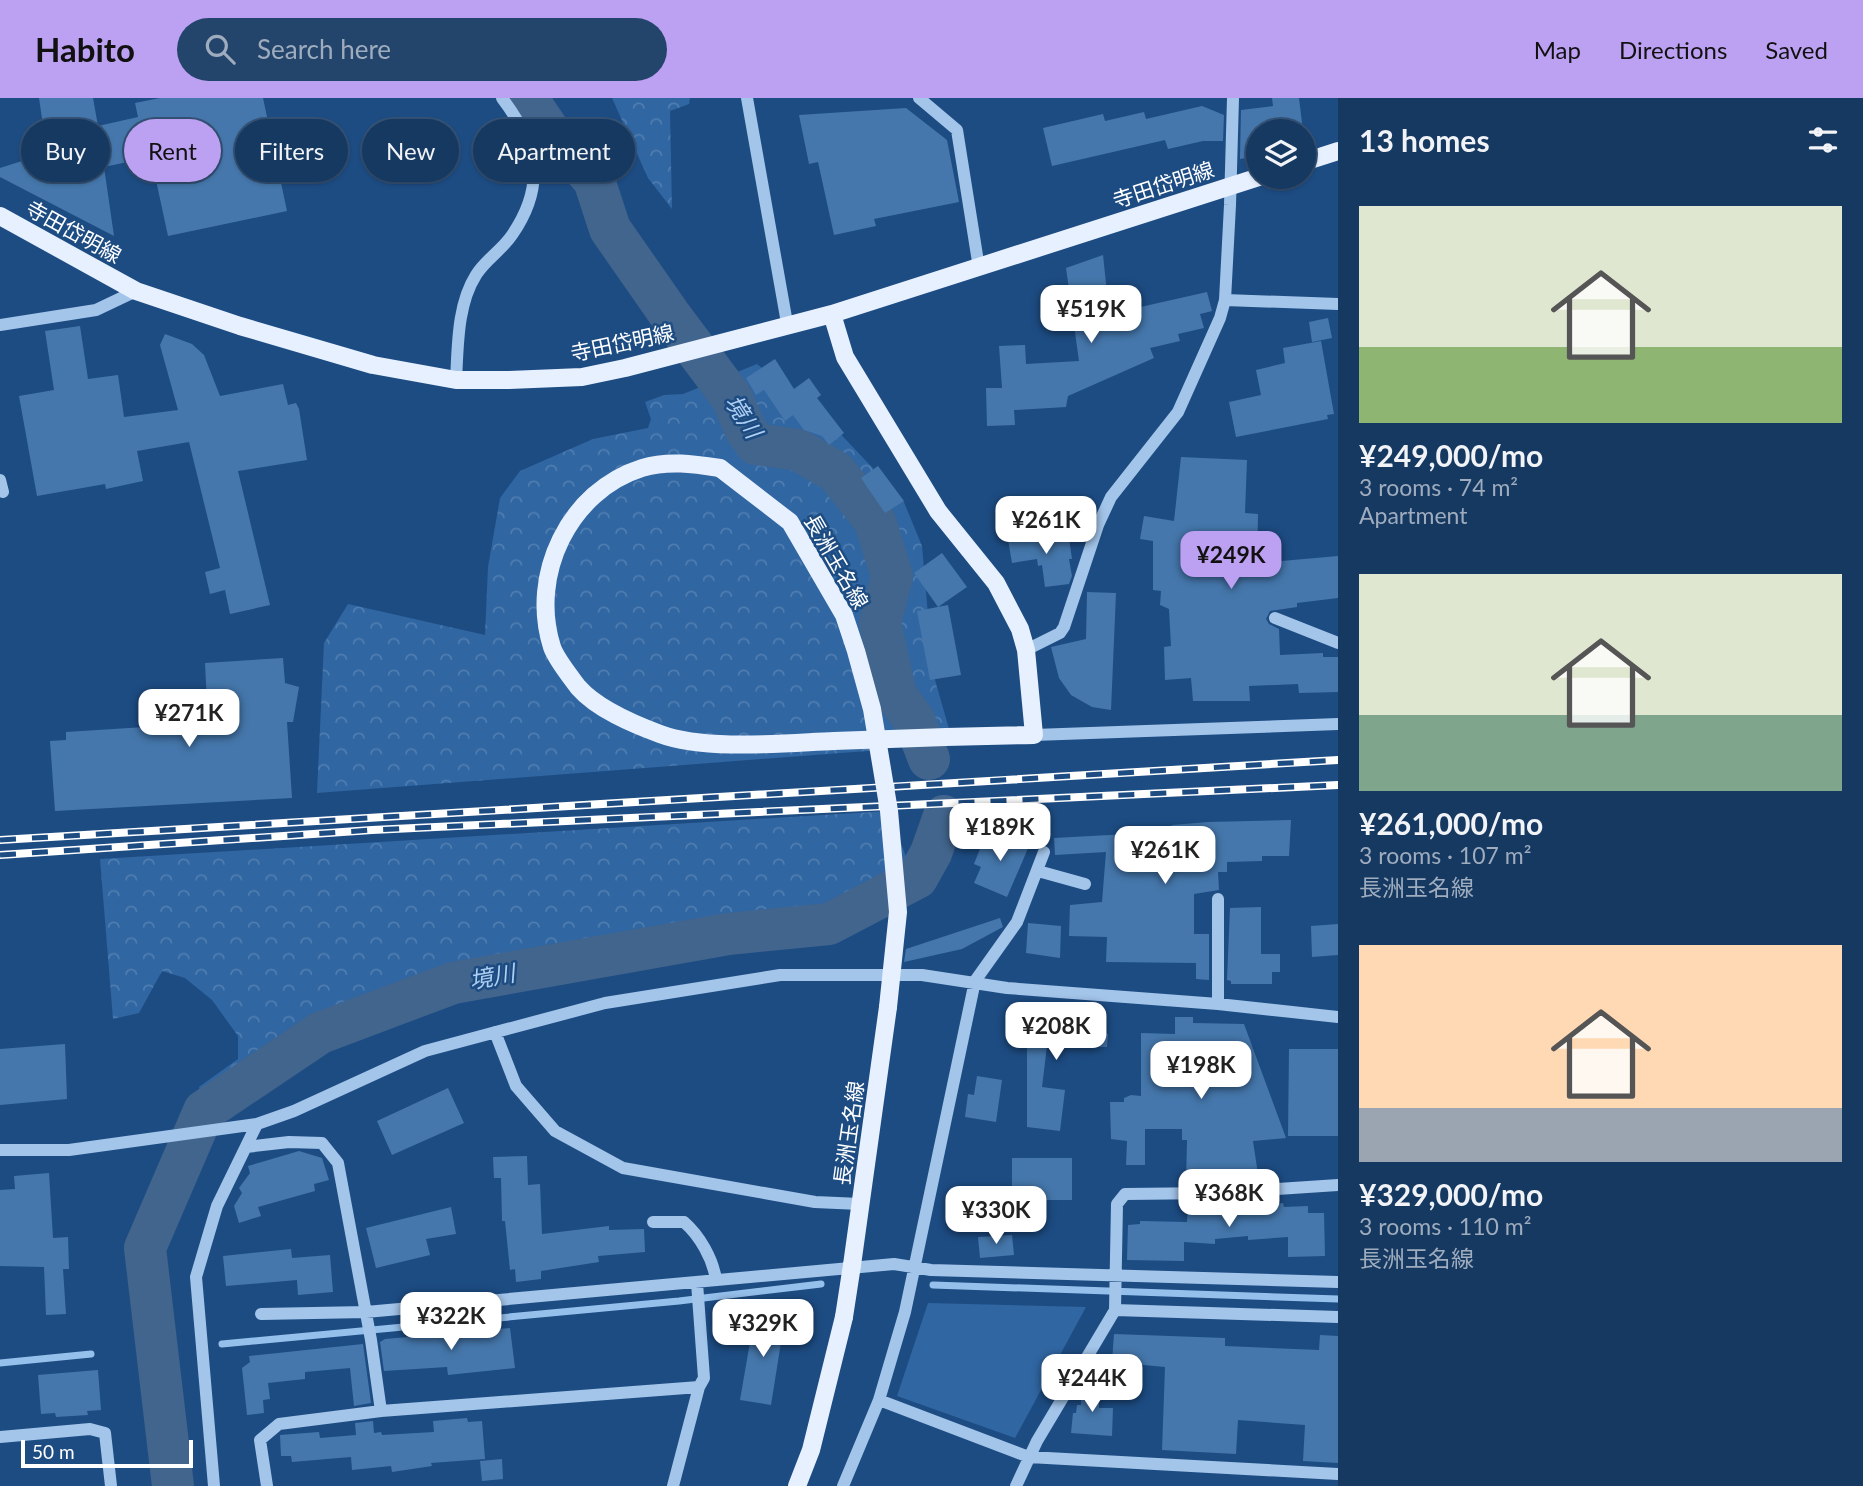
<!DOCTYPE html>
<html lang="en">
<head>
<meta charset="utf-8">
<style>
	body { margin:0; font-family:Lato,"Noto Sans JP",sans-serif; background:#23446b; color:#f1f3f6; height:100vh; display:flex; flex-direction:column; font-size:26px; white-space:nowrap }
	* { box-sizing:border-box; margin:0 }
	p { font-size:23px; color:#9eacbe }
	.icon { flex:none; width:38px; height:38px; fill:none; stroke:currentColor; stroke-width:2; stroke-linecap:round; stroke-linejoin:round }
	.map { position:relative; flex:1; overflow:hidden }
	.sheet { display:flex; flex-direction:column; background:#163962; width:525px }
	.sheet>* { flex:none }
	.guide { position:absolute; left:21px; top:21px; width:665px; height:63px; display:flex; gap:14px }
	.controls { position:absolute; left:1246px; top:21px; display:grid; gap:14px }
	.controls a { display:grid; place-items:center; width:70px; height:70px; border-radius:50%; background:#163962; box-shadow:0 2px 5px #0004,0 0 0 2px #355377; font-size:35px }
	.scale { position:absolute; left:21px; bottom:18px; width:172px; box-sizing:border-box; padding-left:7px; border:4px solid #fff; border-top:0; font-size:19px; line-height:24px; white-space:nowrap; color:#fff; -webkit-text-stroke:5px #1d4c83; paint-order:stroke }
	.price { position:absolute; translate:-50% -60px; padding:0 16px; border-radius:14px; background:#fff; color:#222; font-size:23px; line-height:46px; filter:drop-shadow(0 2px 4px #0008) }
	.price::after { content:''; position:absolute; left:50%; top:42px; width:21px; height:16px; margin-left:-10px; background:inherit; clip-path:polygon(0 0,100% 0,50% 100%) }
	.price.current { background:#bca0f2; color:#111 }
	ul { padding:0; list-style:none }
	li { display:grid; align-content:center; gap:14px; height:371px; padding:0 21px }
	li span { display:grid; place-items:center; height:217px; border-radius:0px; color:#555 }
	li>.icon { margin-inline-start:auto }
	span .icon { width:126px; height:126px; fill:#fffc; stroke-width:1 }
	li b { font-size:30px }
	h2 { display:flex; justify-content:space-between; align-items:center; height:84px; padding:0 21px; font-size:30px }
	.tag { padding:0 24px; border-radius:32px; background:#163962; box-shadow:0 2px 5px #0004,0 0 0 2px #355377; font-size:24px; line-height:63px }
	.tag.current { background:#bca0f2; color:#111 }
	header { display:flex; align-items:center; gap:42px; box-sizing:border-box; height:98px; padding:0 35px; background:#bca0f2; color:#111 }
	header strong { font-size:33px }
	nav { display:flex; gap:38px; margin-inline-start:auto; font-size:24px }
	.search { width:490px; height:63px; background:#23446b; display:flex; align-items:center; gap:18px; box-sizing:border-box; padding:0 24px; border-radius:38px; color:#9eacbe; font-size:26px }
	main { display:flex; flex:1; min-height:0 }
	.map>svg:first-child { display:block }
	.green { fill:#3066a2 }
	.forest { fill:url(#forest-crowns) }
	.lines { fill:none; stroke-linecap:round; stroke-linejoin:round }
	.stream { stroke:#96c0ec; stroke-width:7 }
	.river { stroke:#42658d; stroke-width:42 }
	.building { fill:#4577ac }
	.minor { stroke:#a3c5ea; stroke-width:12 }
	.major { stroke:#e7f0fe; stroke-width:18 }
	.rail-casing { stroke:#fff; stroke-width:8 }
	.rail { stroke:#1d4c83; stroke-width:5; stroke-dasharray:16; stroke-linecap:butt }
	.major-bridge { stroke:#e7f0fe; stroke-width:18 }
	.labels { text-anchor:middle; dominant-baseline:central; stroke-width:5; stroke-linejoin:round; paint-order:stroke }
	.street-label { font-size:21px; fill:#fff; stroke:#1d4c83 }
	.water-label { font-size:23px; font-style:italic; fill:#aecff2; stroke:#1d4c83 }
</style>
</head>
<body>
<header>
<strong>Habito</strong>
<div class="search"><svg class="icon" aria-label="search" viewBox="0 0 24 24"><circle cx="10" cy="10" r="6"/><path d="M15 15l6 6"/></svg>Search here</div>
<nav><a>Map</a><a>Directions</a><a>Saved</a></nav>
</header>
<main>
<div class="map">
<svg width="1338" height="1388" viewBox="0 0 1338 1388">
	<defs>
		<pattern id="forest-crowns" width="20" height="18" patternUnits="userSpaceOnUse" patternTransform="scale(1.75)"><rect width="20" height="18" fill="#3066a2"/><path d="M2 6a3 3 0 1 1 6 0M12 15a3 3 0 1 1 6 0" fill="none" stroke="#4f7db0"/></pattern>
	</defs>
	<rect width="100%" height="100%" fill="#1d4c83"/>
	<path class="green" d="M928 1205 1086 1209 1015 1340 897 1298Z"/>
	<path class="forest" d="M612 0H690L689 6 670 13 672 111 648 80Z
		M757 266 831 326 903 402 922 448 933 575 951 638 896 640 880 652 317 695 324 545 348 506 485 537 488 469 500 400 520 373 593 341 648 330 651 321 645 304 664 297 683 296Z
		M889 713 918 791 829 826 728 836 453 885 320 935 204 1013 199 989 238 961V938L212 902 185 880 162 873 139 915 113 921 100 761Z"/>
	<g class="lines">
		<path class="stream" d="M933 1187 1338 1201
			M222 1246 679 1203 821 1186
			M0 1265 91 1256"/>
		<path class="river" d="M527 0 547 30 594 82 610 131 670 217 732 300 745 331 756 346 798 352 836 374 875 423 892 478 880 525 896 597 914 622 929 661
			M173 1388 145 1150 204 1013 320 935 453 885 728 836 829 826 917 780 931 755 944 718"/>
	</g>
	<path class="building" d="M39 0H93L98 28 138 19 135 5 160 0H263L287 113 168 138 151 59 104 69 114 138 0 79V70L47 55Z
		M1272 0H1299L1303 33H1258V58L1240 61 1241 12 1273 8Z
		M1202 8 1224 17 1223 43H1203L1168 51 1165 42 1052 68 1043 30 1103 16 1105 23 1144 14 1146 21Z
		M906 10 947 42 959 104 874 121 876 128 834 137 818 64 809 66 799 17Z
		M1103 157 1107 195 1112 194 1114 215 1207 194 1212 213 1200 216 1204 230 1178 236 1180 243 1150 250 1154 260 1068 298 1066 309 1014 312 1015 327 987 328 986 290H1002L999 248 1025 247 1026 266 1079 263 1066 170Z
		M1328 220 1332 240 1312 244 1309 224Z
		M80 228 88 281 118 277 124 319 178 312 160 247 165 236 192 246 204 257 220 298 283 286 288 307 296 305 299 311 307 362 238 373 270 507 230 516 225 492 210 496 205 474 220 470 189 344 137 353 143 383 106 391 105 386 37 398 19 298 54 292 45 233Z
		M1321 243 1334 316 1327 317 1328 321 1236 339 1229 304 1261 297 1256 272 1285 265 1283 250Z
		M775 261 794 291 809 280 821 297 817 300 844 335 829 347 822 338 804 332 793 317 785 323 764 292 756 297 746 280Z
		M1181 359 1247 362 1245 415 1258 416 1257 465 1338 458V500L1297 505V509L1270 513 1266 521 1269 526 1279 531 1280 557 1323 555V559H1338V594L1299 595 1298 586 1249 588 1250 603H1193L1191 580 1165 582 1164 549 1171 548 1169 511 1160 507 1161 493 1153 492V443L1140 441 1144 418 1174 423Z
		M878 368 904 403 885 415 861 380Z
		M1068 433 1072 461H1069L1072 478 1069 486 1045 489 1042 467 1038 468 1037 461 1012 465 1008 442Z
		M942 455 967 489 938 509 914 475Z
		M1087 494 1116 495 1111 612 1092 609 1071 597 1059 580 1051 549 1086 541Z
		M948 507 961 577 930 582 917 513Z
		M283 560 285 585 299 589 293 624H287L292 700 55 713 50 643 66 642V634L208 625 205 565Z
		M1291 722 1289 758H1262V763L1227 764V774H1218L1219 792 1194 796V836H1209V882L1196 881V865L1106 864 1107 839 1069 838 1070 807 1102 804 1106 754 1055 757 1054 740 1165 734 1172 727 1208 724Z
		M993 732 1029 748 1007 799 974 785 981 769 974 766 983 743 988 745Z
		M1261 809V856H1280V874H1272V886H1231V883L1227 882 1230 810Z
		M1000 820 1003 829 962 851 904 864 906 851Z
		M1028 825 1061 828 1060 860 1026 855Z
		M1338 826V857L1312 859 1311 828Z
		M1065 909 1100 910 1099 935 1108 936 1107 949 1047 948 1042 989 1065 992 1060 1033 1027 1029V927L1065 931Z
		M1175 919H1193V925L1244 926 1286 1040 1253 1043 1259 1083 1186 1086 1187 1042H1182V1031H1145V1067H1126L1127 1043 1111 1041 1110 1004H1124V1000L1131 997 1141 998V935L1175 936Z
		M65 946 67 1001 0 1007V951Z
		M1289 951H1338V1038H1288Z
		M977 978 1002 982 996 1024 965 1019 968 996 974 997Z
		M448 990 464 1025 392 1057 377 1023Z
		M299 1053 322 1060 329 1082 314 1086 315 1093 258 1109 261 1118 239 1125 234 1108 242 1095 239 1090 250 1075 248 1068Z
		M527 1058 528 1087 540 1086 542 1136 609 1128V1132L644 1131 645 1154 598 1158 599 1164 541 1173V1181L516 1184 515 1171 510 1172 505 1123H502L501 1080H494L493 1059Z
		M1012 1060H1072V1102H1012Z
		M49 1075 53 1140 68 1139 69 1171H63L66 1216 46 1217 44 1169 0 1168V1092L15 1091 14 1078Z
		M1261 1101 1262 1107 1283 1105 1284 1109 1308 1108V1115H1324L1325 1158 1288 1159V1139L1248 1142V1138L1215 1141V1146L1184 1144V1163L1127 1162 1128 1127 1140 1126V1123L1187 1124 1188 1104Z
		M451 1109 456 1136 426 1141 430 1157 376 1170 366 1130Z
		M1012 1137 1014 1157 980 1160 978 1139Z
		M291 1151 292 1160 330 1157 333 1194 298 1197 297 1182 226 1188 223 1158Z
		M755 1215 785 1219 771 1307 740 1302Z
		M510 1230 515 1270 448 1277 447 1269 384 1273 380 1244 385 1241Z
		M1114 1236 1225 1240V1248L1319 1252 1320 1237 1338 1238V1365L1303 1363 1305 1327 1238 1322 1236 1356 1162 1352 1165 1269 1112 1264Z
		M363 1246 371 1305 354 1308 350 1270 305 1274V1281L268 1285 270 1301 263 1302 264 1315 247 1317 242 1270 250 1264 249 1258Z
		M98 1272 101 1312 87 1313 88 1317 56 1319 55 1315 41 1316 38 1277Z
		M1081 1286 1099 1287V1310H1113L1112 1338 1071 1335 1073 1315H1076L1077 1307H1081Z
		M467 1320 468 1324 482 1323 485 1361 431 1365 432 1368 392 1374 391 1368 352 1372 351 1359 292 1364 291 1358H281L280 1337 319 1334 320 1340 356 1337 355 1325 373 1323 374 1335 381 1334 382 1337 434 1334 433 1323Z
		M502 1361 503 1381 482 1383 480 1363Z"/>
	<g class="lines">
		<path class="minor" d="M747 0 787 225
			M919 0 957 32 979 170
			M1225 202 1338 206
			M0 227 96 212 136 193
			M456 282C458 248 457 207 476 177 485 162 502 152 512 137 547 86 537 46 502 0
			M0 382 3 394
			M1275 520 1338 545
			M1026 552 1060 535 1064 529 1098 427 1111 399 1178 314 1220 220 1225 202 1230 107 1233 0
			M1034 637 1338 626
			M1038 773 1085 786
			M1218 801V906
			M495 934 516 988 555 1033 623 1070 815 1104 860 1106
			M246 1049 289 1044 322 1045 338 1065 371 1242 381 1313
			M0 1052H69L257 1026 294 1013 425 953 605 905 780 877H922L1007 890 1218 906 1338 919
			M653 1124H684C700 1138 713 1161 716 1182
			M697 1185 704 1280 699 1289
			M1115 1212 1117 1106 1125 1096 1216 1095 1338 1087
			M261 1216 366 1214 894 1166 931 1172 1338 1184
			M879 1302 1029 1359 1338 1376
			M0 1339 90 1331 105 1335 111 1388
			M214 1388 196 1179 217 1108 257 1026
			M267 1388 260 1342 279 1326 381 1313 699 1289 673 1388
			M843 1388 879 1302 905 1214 975 883 1017 824 1044 754
			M1016 1388 1037 1343 1115 1212 1338 1219"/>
		<path class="major" d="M1304 64 1338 53
			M0 118 136 193 240 228 373 267 456 282H509L582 279 625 270 832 216 1259 79
			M720 370C694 366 668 362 642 370 569 393 529 477 552 549 556 561 570 578 578 589 597 611 633 626 660 636 705 653 785 645 834 643 901 640 967 638 1034 637L1026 552 1020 531 996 485 938 413 845 259 832 216
			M852 1167 888 909
			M797 1388 811 1352 844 1219"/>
		<g class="rail-casing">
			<path id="rail" d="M0 742 1338 662
				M0 757 372 732 1338 687"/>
		</g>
		<use href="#rail" class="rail"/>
		<path class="major-bridge" d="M720 370 790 424 844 517 856 553 872 611 889 713 898 814 888 909
			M844 1219 852 1167"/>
	</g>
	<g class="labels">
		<g class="street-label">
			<text transform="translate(1163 86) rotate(-18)">寺田岱明線</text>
			<text transform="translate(74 133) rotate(29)">寺田岱明線</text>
			<text transform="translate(622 244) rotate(-12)">寺田岱明線</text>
			<text transform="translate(837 463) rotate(60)">長洲玉名線</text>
			<text transform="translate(848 1035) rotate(-82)">長洲玉名線</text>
		</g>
		<g class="water-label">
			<text transform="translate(744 318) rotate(57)">境川</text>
			<text transform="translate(492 878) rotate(-10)">境川</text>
		</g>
	</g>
</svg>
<div class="controls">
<a><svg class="icon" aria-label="layers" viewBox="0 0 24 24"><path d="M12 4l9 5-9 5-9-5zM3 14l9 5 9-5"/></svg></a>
</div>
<div class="scale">50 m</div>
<b class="price" style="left:1091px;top:247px">¥519K</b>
<b class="price" style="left:1046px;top:458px">¥261K</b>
<b class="price current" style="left:1231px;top:493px">¥249K</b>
<b class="price" style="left:189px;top:651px">¥271K</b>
<b class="price" style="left:1000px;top:765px">¥189K</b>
<b class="price" style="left:1165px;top:788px">¥261K</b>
<b class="price" style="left:1056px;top:964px">¥208K</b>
<b class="price" style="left:1201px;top:1003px">¥198K</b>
<b class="price" style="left:1229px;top:1131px">¥368K</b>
<b class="price" style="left:996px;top:1148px">¥330K</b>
<b class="price" style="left:451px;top:1254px">¥322K</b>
<b class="price" style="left:763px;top:1261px">¥329K</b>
<b class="price" style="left:1092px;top:1316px">¥244K</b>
<div class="guide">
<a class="tag">Buy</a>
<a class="tag current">Rent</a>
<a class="tag">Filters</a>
<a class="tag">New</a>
<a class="tag">Apartment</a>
</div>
</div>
<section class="sheet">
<h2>13 homes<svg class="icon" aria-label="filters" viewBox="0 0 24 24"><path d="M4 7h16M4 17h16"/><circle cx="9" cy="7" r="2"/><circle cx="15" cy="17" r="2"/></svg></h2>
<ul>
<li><span style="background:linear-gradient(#dfe7d0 65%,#8fb573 0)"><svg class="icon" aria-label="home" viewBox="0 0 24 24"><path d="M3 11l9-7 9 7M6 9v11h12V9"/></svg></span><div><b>¥249,000/mo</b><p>3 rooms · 74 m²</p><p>Apartment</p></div></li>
<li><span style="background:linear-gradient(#dfe7d0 65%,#7fa58c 0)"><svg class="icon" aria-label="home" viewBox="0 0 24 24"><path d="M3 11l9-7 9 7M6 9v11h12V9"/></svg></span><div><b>¥261,000/mo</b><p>3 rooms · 107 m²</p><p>長洲玉名線</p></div></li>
<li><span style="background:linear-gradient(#ffd9b3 75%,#9aa5b1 0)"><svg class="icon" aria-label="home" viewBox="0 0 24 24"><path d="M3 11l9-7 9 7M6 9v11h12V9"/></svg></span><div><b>¥329,000/mo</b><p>3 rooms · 110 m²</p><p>長洲玉名線</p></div></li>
</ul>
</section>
</main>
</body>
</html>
